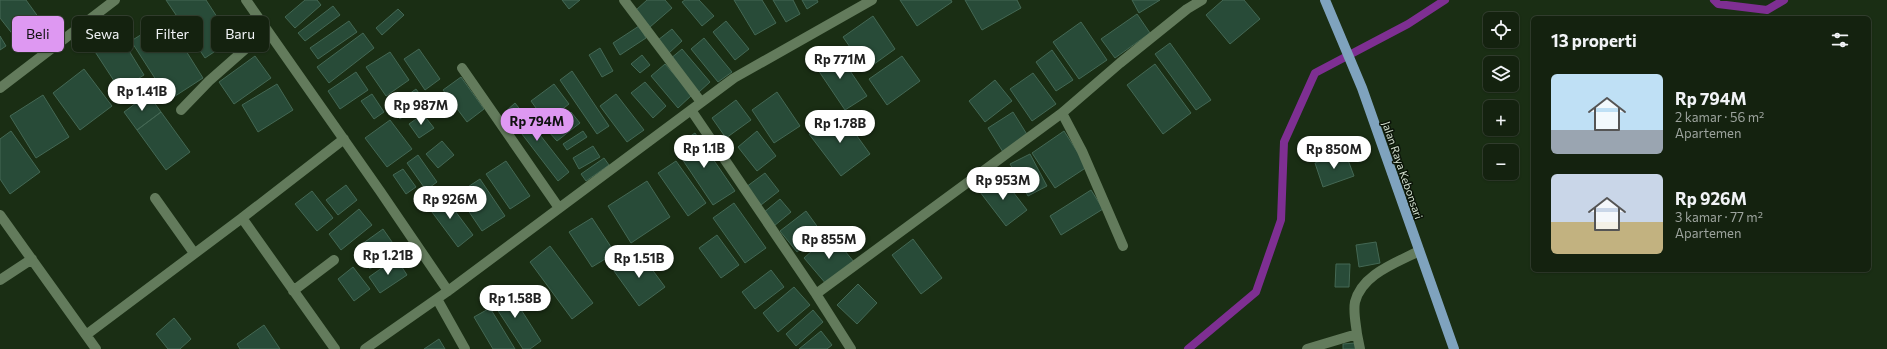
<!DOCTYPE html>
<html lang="id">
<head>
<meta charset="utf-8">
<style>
	body { margin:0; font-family:Commissioner,sans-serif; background:#1d2a18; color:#f1f3f6; height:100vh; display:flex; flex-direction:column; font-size:15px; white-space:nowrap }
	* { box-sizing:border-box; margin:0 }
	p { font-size:13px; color:#9da49e }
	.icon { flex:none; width:22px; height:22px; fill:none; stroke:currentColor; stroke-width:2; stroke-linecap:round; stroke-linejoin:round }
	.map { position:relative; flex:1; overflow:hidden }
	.details { position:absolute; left:1531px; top:16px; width:340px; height:256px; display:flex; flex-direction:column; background:#14220f; border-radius:6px; box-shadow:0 1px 3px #0004,0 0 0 1px #333f2f }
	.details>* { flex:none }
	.banner { position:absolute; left:12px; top:16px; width:380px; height:36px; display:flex; gap:8px }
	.tools { position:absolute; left:1483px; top:12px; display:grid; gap:8px }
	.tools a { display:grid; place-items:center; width:36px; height:36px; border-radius:6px; background:#14220f; box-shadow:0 1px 3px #0004,0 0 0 1px #333f2f; font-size:20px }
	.price { position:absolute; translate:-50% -34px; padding:0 9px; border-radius:14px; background:#fff; color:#222; font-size:13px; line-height:26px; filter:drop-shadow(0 1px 2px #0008) }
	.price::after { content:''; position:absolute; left:50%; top:24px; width:12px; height:9px; margin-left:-6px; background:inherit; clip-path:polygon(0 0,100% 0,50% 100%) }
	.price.current { background:#de98f2; color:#111 }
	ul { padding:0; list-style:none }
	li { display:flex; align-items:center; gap:12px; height:100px; padding:0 20px }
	li span { display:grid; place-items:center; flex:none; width:112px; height:80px; border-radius:6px; color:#555 }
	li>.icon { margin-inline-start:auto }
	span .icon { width:48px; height:48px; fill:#fffc; stroke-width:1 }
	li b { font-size:17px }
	h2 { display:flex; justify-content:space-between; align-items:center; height:48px; padding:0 20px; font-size:17px }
	.pill { padding:0 14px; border-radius:6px; background:#14220f; box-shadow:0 1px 3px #0004,0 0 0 1px #333f2f; font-size:14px; line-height:36px }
	.pill.current { background:#de98f2; color:#111 }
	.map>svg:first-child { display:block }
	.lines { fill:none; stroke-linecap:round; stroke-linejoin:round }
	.stream { stroke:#7e2f92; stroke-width:8 }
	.building { fill:#284b38; stroke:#446854 }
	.minor { stroke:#637b5c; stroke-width:10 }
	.primary { stroke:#7fa3be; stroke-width:10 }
	.labels { text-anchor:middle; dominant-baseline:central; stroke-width:3; stroke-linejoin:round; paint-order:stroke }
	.street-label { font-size:11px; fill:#d2dfce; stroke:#0b1408 }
</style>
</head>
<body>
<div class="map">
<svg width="1887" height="349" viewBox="0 0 1887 349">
	<rect width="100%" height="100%" fill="#1a2e14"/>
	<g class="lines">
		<path class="stream" d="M1714 0 1718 4 1767 10 1784 0
			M1188 349 1256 292 1281 220 1284 142 1315 73 1408 24 1445 0"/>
	</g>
	<path class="building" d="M0 0H26L39 18 14 36 0 18Z
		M166 0H206L232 40 205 58Z
		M305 0H317L321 5 295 28 285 17Z
		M562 0H580L569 9Z
		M647 0H665L672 8 650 27 636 10Z
		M685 0H699L714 16 702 26 682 2Z
		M734 0H762L776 23 755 35Z
		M773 0H793L800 14 786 22Z
		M802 0H817L818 2 807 9Z
		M900 0H951L952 2 917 26Z
		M965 0H1017L1021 8 982 30Z
		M1132 0H1160L1139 13Z
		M1223 0H1244L1260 19 1230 44 1206 15Z
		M333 6 340 15 305 41 298 33Z
		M398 9 404 15 382 35 376 28Z
		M1137 14 1150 33 1115 58 1101 39Z
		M873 16 895 49 866 70 843 37Z
		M166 19 203 78 169 100 131 41Z
		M349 21 357 32 318 59 310 48Z
		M726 21 749 49 735 60 713 32Z
		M1081 22 1107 60 1079 79 1053 42Z
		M639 26 646 38 620 55 613 43Z
		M115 28 144 75 120 90 90 44Z
		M672 29 682 41 669 53 658 40Z
		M363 33 374 48 329 83 317 67Z
		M0 36 6 46 0 50Z
		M704 38 732 72 718 82 691 49Z
		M1170 43 1211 100 1196 110 1155 54Z
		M600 48 613 71 602 77 589 55Z
		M419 49 440 79 425 90 404 59Z
		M682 49 710 82 699 92 670 59Z
		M836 50 867 96 845 110 814 64Z
		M1052 50 1073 80 1056 91 1036 62Z
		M390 52 409 80 386 96 366 67Z
		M642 55 650 65 640 73 631 64Z
		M255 56 271 78 234 104 219 82Z
		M902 56 920 81 887 105 869 79Z
		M665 64 692 95 678 108 651 76Z
		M1155 64 1191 113 1163 134 1127 85Z
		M84 69 112 106 80 130 53 93Z
		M572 71 609 126 597 134 560 80Z
		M356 72 368 90 340 109 328 91Z
		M1033 73 1056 104 1032 121 1010 89Z
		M461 77 484 109 467 122 443 90Z
		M995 80 1012 101 985 122 969 101Z
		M645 82 666 106 653 118 631 93Z
		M277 84 293 110 258 132 242 105Z
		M554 84 569 104 546 122 531 101Z
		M416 89 424 100 400 119 391 107Z
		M777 92 800 126 774 143 752 110Z
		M148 94 161 112 137 130 124 112Z
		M372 94 384 112 374 119 361 101Z
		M616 94 644 130 627 142 600 106Z
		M43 95 69 137 36 158 10 116Z
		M736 100 751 120 726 138 712 118Z
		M515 103 569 172 558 181 505 112Z
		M839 111 870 154 841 176 809 134Z
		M161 112 190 152 166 170 137 130Z
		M571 112 580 123 557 141 548 131Z
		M1013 112 1028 136 1003 152 988 128Z
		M423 114 434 128 419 138 409 124Z
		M390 120 412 149 387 167 365 138Z
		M11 131 40 172 10 194 0 179V139Z
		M583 131 587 137 567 150 563 144Z
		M757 131 776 156 757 171 738 147Z
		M1064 131 1087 167 1055 188 1032 153Z
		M695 133 735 191 713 205 674 147Z
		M442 141 454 155 438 168 426 154Z
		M593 146 600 157 579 169 573 158Z
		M1345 152 1354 176 1323 187 1315 163Z
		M1030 154 1047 186 1028 196 1010 164Z
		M418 155 437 182 426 190 407 163Z
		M604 158 609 165 586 181 581 174Z
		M506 161 530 196 510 209 486 174Z
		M676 161 706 203 688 216 658 173Z
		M403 169 416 187 406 194 393 175Z
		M765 173 779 191 761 205 746 187Z
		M1000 175 1027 210 1006 226 980 192Z
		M480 179 505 216 482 231 457 194Z
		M647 181 670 217 631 243 608 206Z
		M346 185 357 200 338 215 326 200Z
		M1091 190 1103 209 1061 235 1050 216Z
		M312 191 333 218 317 231 295 204Z
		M441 192 473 235 458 247 426 204Z
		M780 199 791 212 774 226 763 213Z
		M734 203 766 248 745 263 713 218Z
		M359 209 372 225 341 250 329 234Z
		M806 211 822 233 797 252 780 231Z
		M592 218 615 253 592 267 569 232Z
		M383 229 397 249 370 269 355 249Z
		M831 234 854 262 827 285 804 258Z
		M717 235 739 265 721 278 699 248Z
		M913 239 942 278 921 294 892 255Z
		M1376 242 1380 263 1359 267 1356 245Z
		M550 246 593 303 572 319 530 262Z
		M640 253 665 287 639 306 614 271Z
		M396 258 407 275 380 293 369 277Z
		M1336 264H1350L1349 287H1335Z
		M353 267 370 289 354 301 338 279Z
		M771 270 784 287 755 309 742 292Z
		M858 284 877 303 857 324 837 305Z
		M506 286 541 341 530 349H523L489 297Z
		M794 287 810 305 778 332 763 313Z
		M490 308 515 349H493L474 317Z
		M813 310 823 322 796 346 786 334Z
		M174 318 191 339 180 349H168L156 334Z
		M264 325 280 349H240L237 344Z
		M821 331 832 345 827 349H799Z
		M439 339 445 349H424Z
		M1355 343 1356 349H1343V344Z"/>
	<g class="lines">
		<path class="minor" d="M246 0 380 191 448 291 734 78 872 0
			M624 0 701 102
			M462 68 559 208
			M0 88 115 0
			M181 110 209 81 267 30
			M691 110 816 294 851 349
			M1062 113 1082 151 1123 246
			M155 198 194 253
			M0 215 96 349
			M242 218 344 139
			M0 280 32 259
			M293 291 334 260
			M816 294 1062 113 1120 63 1187 9 1202 0
			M437 299 465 349
			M1357 334 1360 349
			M86 335 242 218 335 349
			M365 349 448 291
			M1307 349 1357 334C1356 324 1353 312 1355 302 1362 274 1396 263 1419 251"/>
		<path class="primary" d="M1325 0 1362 88 1454 349"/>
	</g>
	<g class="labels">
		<g class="street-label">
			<text transform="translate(1403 170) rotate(71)">Jalan Raya Kebonsari</text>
		</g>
	</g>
</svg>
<div class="tools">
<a><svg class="icon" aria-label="locate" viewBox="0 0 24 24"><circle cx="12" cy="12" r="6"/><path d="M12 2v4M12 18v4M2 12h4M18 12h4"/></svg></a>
<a><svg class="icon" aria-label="layers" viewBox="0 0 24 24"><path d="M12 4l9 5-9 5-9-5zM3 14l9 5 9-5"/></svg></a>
<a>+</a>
<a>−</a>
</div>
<b class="price" style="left:840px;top:80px">Rp 771M</b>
<b class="price" style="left:142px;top:112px">Rp 1.41B</b>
<b class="price" style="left:421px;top:126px">Rp 987M</b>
<b class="price current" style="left:537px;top:142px">Rp 794M</b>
<b class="price" style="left:840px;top:144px">Rp 1.78B</b>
<b class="price" style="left:704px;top:169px">Rp 1.1B</b>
<b class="price" style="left:1334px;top:170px">Rp 850M</b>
<b class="price" style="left:1003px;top:201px">Rp 953M</b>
<b class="price" style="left:450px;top:220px">Rp 926M</b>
<b class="price" style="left:829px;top:260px">Rp 855M</b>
<b class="price" style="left:388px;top:276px">Rp 1.21B</b>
<b class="price" style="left:639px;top:279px">Rp 1.51B</b>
<b class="price" style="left:515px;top:319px">Rp 1.58B</b>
<div class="banner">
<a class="pill current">Beli</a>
<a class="pill">Sewa</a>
<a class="pill">Filter</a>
<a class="pill">Baru</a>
</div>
<section class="details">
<h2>13 properti<svg class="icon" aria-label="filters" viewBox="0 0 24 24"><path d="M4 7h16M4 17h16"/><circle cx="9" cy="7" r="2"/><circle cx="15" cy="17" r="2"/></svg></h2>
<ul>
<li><span style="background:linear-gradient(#bfe0f5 70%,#9aa5b1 0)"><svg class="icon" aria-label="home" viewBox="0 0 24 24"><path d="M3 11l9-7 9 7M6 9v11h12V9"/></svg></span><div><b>Rp 794M</b><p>2 kamar · 56 m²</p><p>Apartemen</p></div></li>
<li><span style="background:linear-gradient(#c9d6e8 60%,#c2b280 0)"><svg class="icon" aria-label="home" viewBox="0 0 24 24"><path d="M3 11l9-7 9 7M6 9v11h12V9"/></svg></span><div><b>Rp 926M</b><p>3 kamar · 77 m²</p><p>Apartemen</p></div></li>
</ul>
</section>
</div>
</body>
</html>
